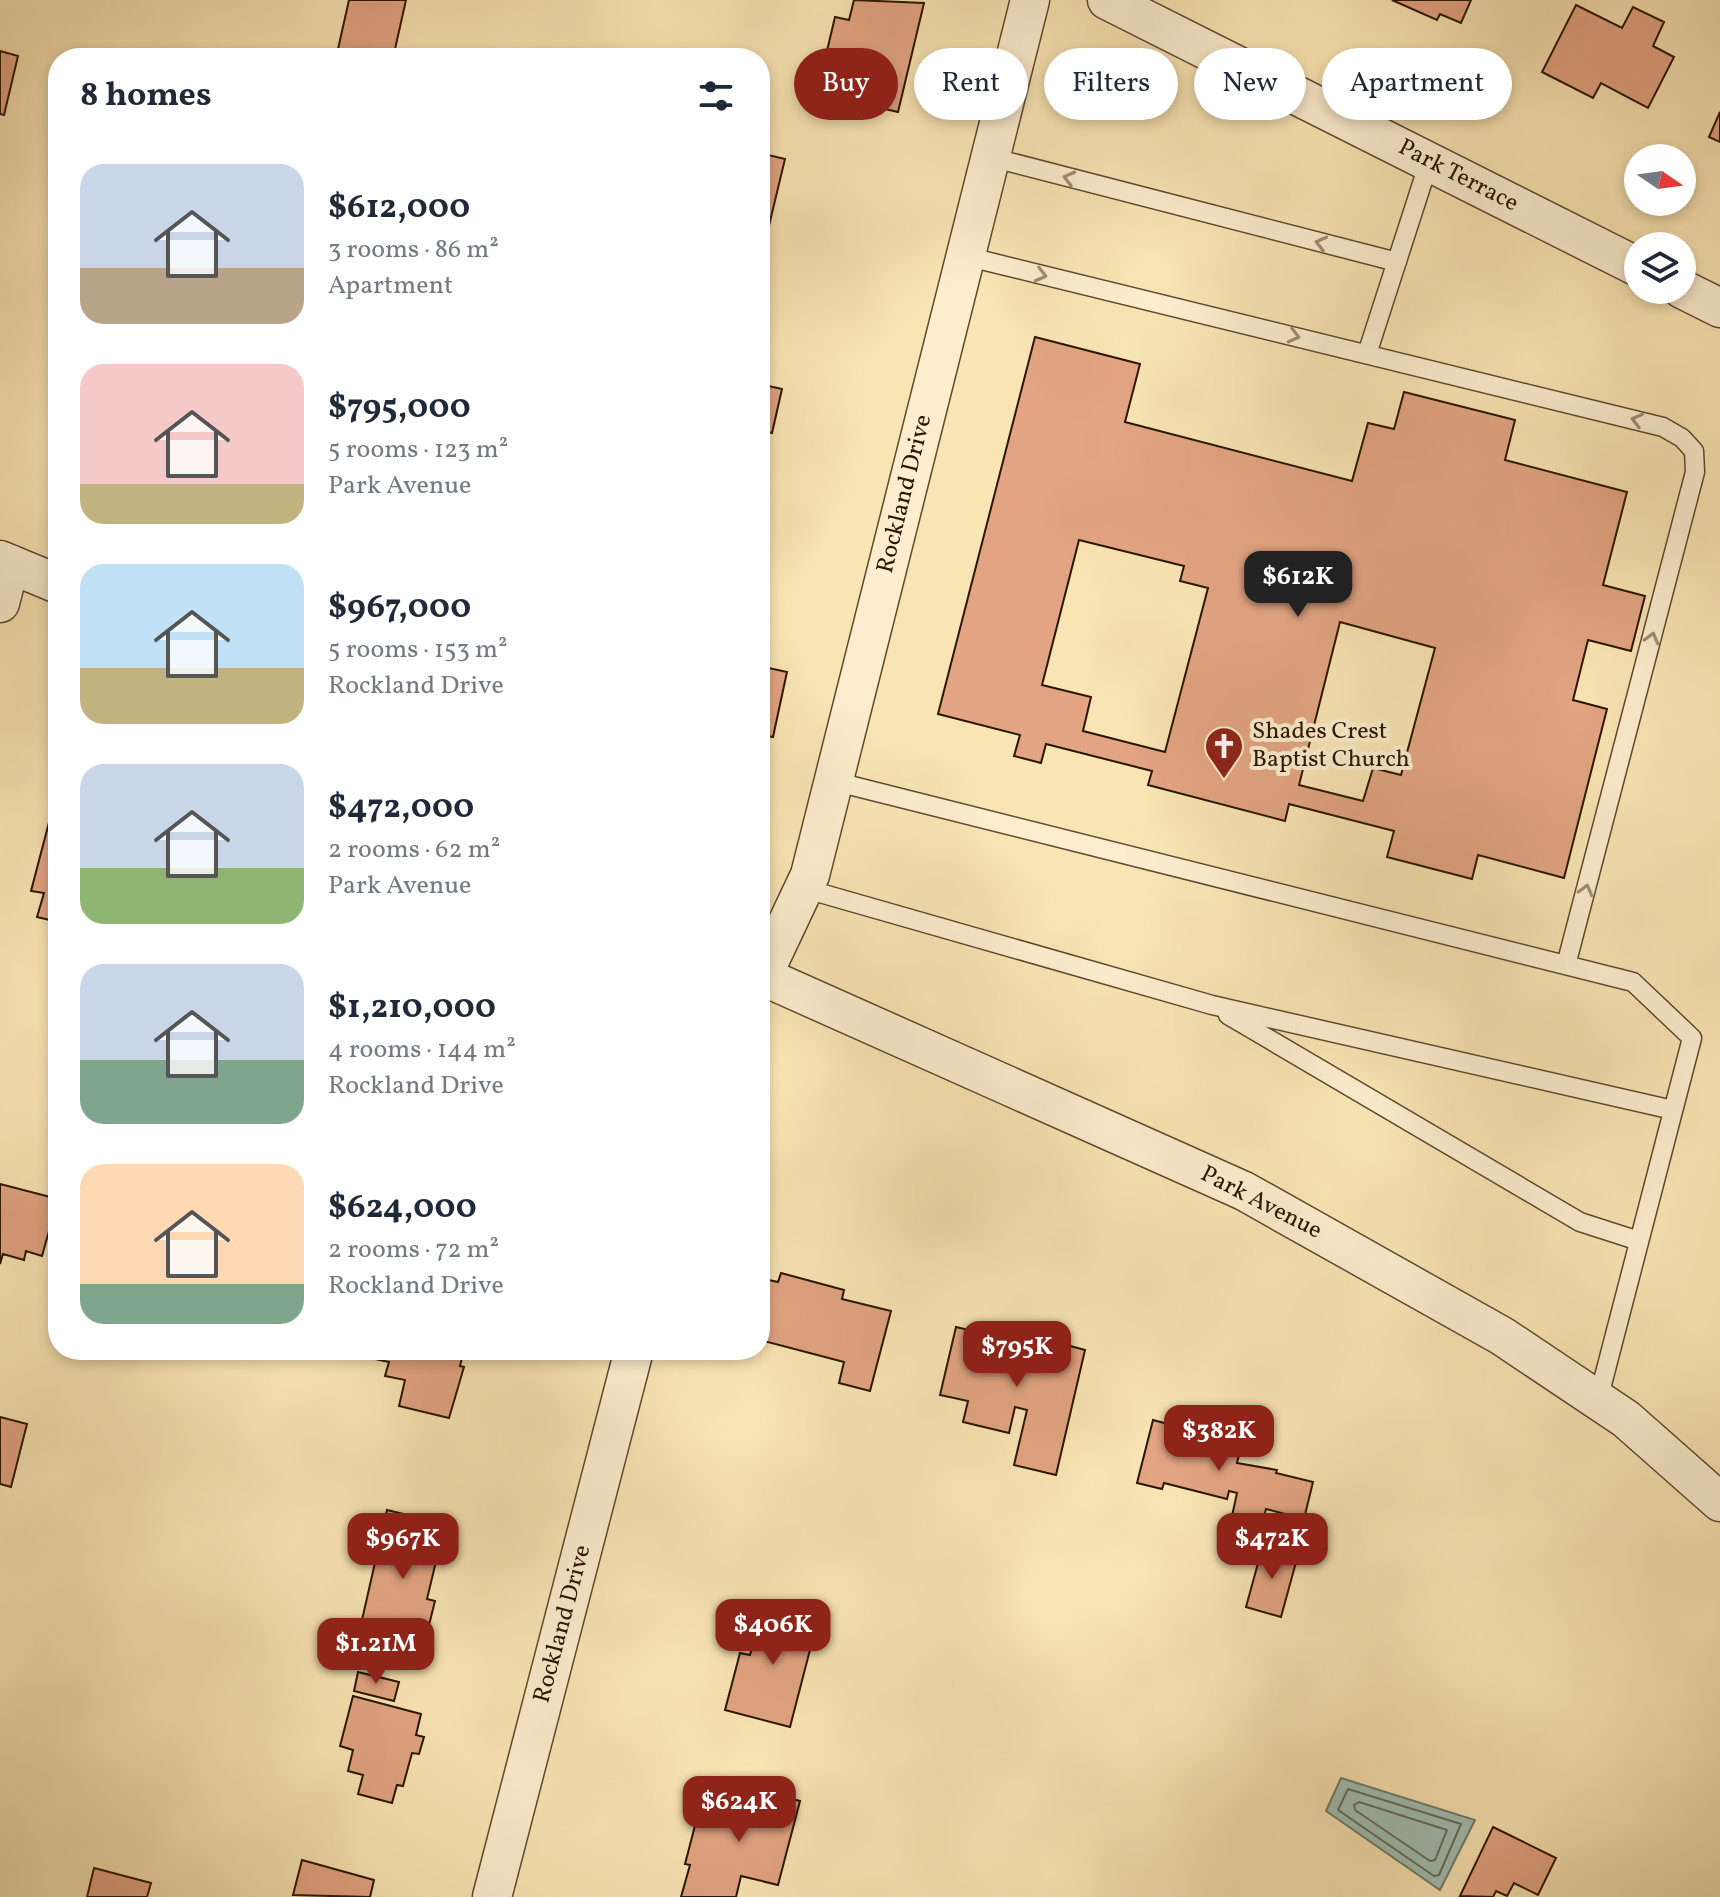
<!DOCTYPE html>
<html lang="en">
<head>
<meta charset="utf-8">
<style>
	body { margin:0; font-family:Vollkorn,serif; background:#f6f6f7; color:#1f2937; height:100vh; display:flex; flex-direction:column; font-size:30px; white-space:nowrap }
	* { box-sizing:border-box; margin:0 }
	p { font-size:26px; color:#747a83 }
	.icon { flex:none; width:44px; height:44px; fill:none; stroke:currentColor; stroke-width:2; stroke-linecap:round; stroke-linejoin:round }
	.map { position:relative; flex:1; overflow:hidden }
	.details { position:absolute; left:48px; top:48px; width:722px; height:1312px; display:flex; flex-direction:column; background:#fff; border-radius:32px; box-shadow:0 4px 12px #0003 }
	.details>* { flex:none }
	.hud { position:absolute; left:794px; top:48px; width:760px; height:72px; display:flex; gap:16px }
	.needle { width:52px; rotate:103deg }
	.tools { position:absolute; left:1624px; top:144px; display:grid; gap:16px }
	.tools a { display:grid; place-items:center; width:72px; height:72px; border-radius:50%; background:#fff; box-shadow:0 4px 12px #0003; font-size:40px }
	.price { position:absolute; translate:-50% -68px; padding:0 18px; border-radius:16px; background:#8f2418; color:#fff; font-size:26px; line-height:52px; filter:drop-shadow(0 2px 4px #0008) }
	.price::after { content:''; position:absolute; left:50%; top:48px; width:24px; height:18px; margin-left:-12px; background:inherit; clip-path:polygon(0 0,100% 0,50% 100%) }
	.price.active { background:#222; color:#fff }
	ul { padding:0; list-style:none }
	li { display:flex; align-items:center; gap:24px; height:200px; padding:0 32px }
	li span { display:grid; place-items:center; flex:none; width:224px; height:160px; border-radius:24px; color:#555 }
	li>.icon { margin-inline-start:auto }
	span .icon { width:96px; height:96px; fill:#fffc; stroke-width:1 }
	li b { font-size:34px }
	h2 { display:flex; justify-content:space-between; align-items:center; height:96px; padding:0 32px; font-size:34px }
	.chip { padding:0 28px; border-radius:36px; background:#fff; box-shadow:0 4px 12px #0003; font-size:28px; line-height:72px }
	.chip.active { background:#8f2418; color:#fff }
	.map>svg:first-child { display:block }
	.water { fill:#9fbeb3; stroke:#707a6b; stroke-width:2 }
	.lines { fill:none; stroke-linecap:round; stroke-linejoin:round }
	.shore { stroke:#646a5a; stroke-width:2 }
	.building { fill:#e2a482; stroke:#2a1500; stroke-width:2; fill-rule:evenodd }
	.lane-casing { stroke:#5e492d; stroke-width:21 }
	.street-casing { stroke:#5e492d; stroke-width:41 }
	.lane { stroke:#fbedce; stroke-width:18 }
	.street { stroke:#fbedce; stroke-width:38 }
	.oneway { stroke:#9d8c71 }
	.labels { text-anchor:middle; dominant-baseline:central; stroke-width:8; stroke-linejoin:round; paint-order:stroke }
	.street-label { font-size:24px; fill:#2a1500; stroke:#fbedce }
	.poi-label { font-size:24px; fill:#2a1500; stroke:#fbedce; text-anchor:start }
</style>
</head>
<body>
<div class="map">
<svg width="1720" height="1897" viewBox="0 0 1720 1897">
	<rect width="100%" height="100%" fill="#f9e4b3"/>
	<filter id="stains"><feTurbulence type="fractalNoise" baseFrequency=".0025" numOctaves="4"/><feColorMatrix values="0 0 0 0 .2 0 0 0 0 .09 0 0 0 0 .02 0 0 0 .5 -.17"/></filter>
	<radialGradient id="worn" r=".72"><stop offset=".6" stop-color="#630" stop-opacity="0"/><stop offset="1" stop-color="#630" stop-opacity=".3"/></radialGradient>
	<path class="water" d="M1341 1778 1475 1820 1440 1890 1326 1811Z"/>
	<g class="lines">
		<path class="shore" d="M1348 1789 1461 1824 1439 1875 1434 1876 1338 1810Z
			M1359 1802 1447 1830 1435 1860 1430 1861 1355 1810 1354 1805Z"/>
	</g>
	<path class="building" d="M349 0H406L393 58 338 49Z
		M854 0 924 3 898 112 817 93 835 17 849 20Z
		M1392 0H1471L1461 23 1440 14 1437 20Z
		M1576 5 1622 28 1633 7 1664 22 1653 46 1674 57 1648 108 1601 83 1593 98 1542 72Z
		M0 51 18 56 4 115 0 114Z
		M1720 112V142L1709 137Z
		M760 153 785 159 760 263Z
		M1035 337 1140 364 1125 422 1352 481 1368 423 1394 429 1404 392 1515 420 1505 460 1627 492 1603 585 1645 596 1631 651 1588 640 1573 700 1607 709 1564 878 1478 855 1472 879 1387 857 1394 831 1289 804 1285 821 1148 785 1152 771 1046 744 1041 763 1014 756 1020 735 938 714ZM1079 540 1184 566 1180 581 1208 588 1165 752 1083 731 1091 697 1042 685ZM1340 622 1435 648 1401 775 1373 768 1363 801 1299 785Z
		M760 384 782 389 772 433 760 430Z
		M760 666 787 672 773 737 760 734Z
		M58 788V922L37 917 44 893 31 891Z
		M0 1184 58 1199 42 1256 26 1251 24 1260 3 1254 0 1264Z
		M781 1273 844 1290 842 1299 891 1311 870 1391 839 1383 844 1362 760 1340V1278L778 1282Z
		M956 1327 1002 1338 1004 1328 1085 1350 1056 1475 1014 1465 1027 1410 1015 1407 1009 1433 963 1422 968 1401 940 1395Z
		M464 1350 460 1366 464 1367 449 1418 399 1406 405 1380 385 1376 389 1362 338 1351Z
		M0 1417 27 1424 11 1487 0 1484Z
		M1153 1420 1228 1440V1443L1241 1447 1237 1463 1277 1470 1276 1473 1313 1482 1304 1519 1266 1509 1263 1521 1246 1519 1232 1516 1237 1493 1229 1491 1227 1499 1164 1483 1162 1489 1137 1483Z
		M387 1510 445 1524 427 1599 435 1601 423 1649 359 1633Z
		M1263 1545 1298 1555 1281 1617 1246 1607Z
		M763 1605 818 1619 790 1727 725 1710 740 1653 750 1655Z
		M358 1672 399 1682 394 1701 354 1691Z
		M353 1696 421 1714 416 1735 424 1737 419 1754 412 1753 403 1786 397 1785 392 1803 358 1794 363 1775 348 1771 353 1750 340 1746Z
		M754 1789 800 1801 778 1885 741 1876 736 1897H681L690 1865 685 1864 697 1818 701 1819 707 1797 750 1807Z
		M1493 1827 1556 1858 1538 1895 1514 1883 1507 1896 1496 1891 1493 1897 1460 1896Z
		M302 1860 374 1880 370 1897 293 1895Z
		M94 1868 151 1883 147 1897H87Z"/>
	<g class="lines">
		<g class="lane-casing">
			<path id="lane" d="M990 157 1397 262
				M965 256 1663 427 1682 438 1694 451 1695 472 1566 965
				M1367 354 1429 162
				M833 781 1633 982 1692 1038 1598 1400
				M806 889 1212 1005 1673 1110
				M1228 1015 1580 1222 1639 1241"/>
		</g>
		<g class="street-casing">
			<path id="street" d="M1107 0 1638 267
				M1682 289 1720 308
				M0 560 58 584
				M0 603 10 564
				M760 975 1244 1191 1502 1336 1626 1419 1720 1502
				M760 981 810 875 1030 0
				M492 1897 634 1350"/>
		</g>
		<use href="#lane" class="lane"/>
		<use href="#street" class="street"/>
	</g>
	<defs><path id="oneway-chevron" d="M-2-3.5L2.5 0L-2 3.5" fill="none" stroke-width="1.6" stroke-linecap="round" stroke-linejoin="round" transform="scale(2)"/></defs>
	<g class="oneway">
		<use href="#oneway-chevron" transform="translate(1069 178) rotate(-166)"/>
		<use href="#oneway-chevron" transform="translate(1321 243) rotate(-166)"/>
		<use href="#oneway-chevron" transform="translate(1041 275) rotate(14)"/>
		<use href="#oneway-chevron" transform="translate(1294 336) rotate(14)"/>
		<use href="#oneway-chevron" transform="translate(1637 420) rotate(-166)"/>
		<use href="#oneway-chevron" transform="translate(1652 638) rotate(-75)"/>
		<use href="#oneway-chevron" transform="translate(1586 890) rotate(-75)"/>
	</g>
	<defs>
		<g id="church-pin" transform="scale(2)"><path d="M0 17L-7.5 6A9.5 9.5 0 1 1 7.5 6Z" fill="#8f2418" stroke="#fbedce"/><path d="M-1.2-6h2.4v3.5h3.3v2.4h-3.3V6h-2.4V-.1h-3.3v-2.4h3.3Z" fill="#fff"/></g>
	</defs>
	<g fill-rule="evenodd">
		<use href="#church-pin" x="1224" y="746"/>
	</g>
	<g class="labels">
		<g class="street-label">
			<text transform="translate(1458 176) rotate(27)">Park Terrace</text>
			<text transform="translate(905 494) rotate(-76)">Rockland Drive</text>
			<text transform="translate(1261 1203) rotate(27)">Park Avenue</text>
			<text transform="translate(563 1624) rotate(-75)">Rockland Drive</text>
		</g>
		<g class="poi-label">
			<text x="1252" y="732">Shades Crest<tspan x="1252" dy="28">Baptist Church</tspan></text>
		</g>
	</g>
	<rect width="100%" height="100%" filter="url(#stains)"/>
	<rect width="100%" height="100%" fill="url(#worn)"/>
</svg>
<div class="tools">
<a><svg class="needle" viewBox="-14 -14 28 28"><path d="M0-13l5 13h-10z" fill="#e53935"/><path d="M0 13l5-13h-10z" fill="#747a83"/></svg></a>
<a><svg class="icon" aria-label="layers" viewBox="0 0 24 24"><path d="M12 4l9 5-9 5-9-5zM3 14l9 5 9-5"/></svg></a>
</div>
<b class="price active" style="left:1298px;top:619px">$612K</b>
<b class="price" style="left:1017px;top:1389px">$795K</b>
<b class="price" style="left:1219px;top:1473px">$382K</b>
<b class="price" style="left:403px;top:1581px">$967K</b>
<b class="price" style="left:1272px;top:1581px">$472K</b>
<b class="price" style="left:773px;top:1667px">$406K</b>
<b class="price" style="left:376px;top:1686px">$1.21M</b>
<b class="price" style="left:739px;top:1844px">$624K</b>
<div class="hud">
<a class="chip active">Buy</a>
<a class="chip">Rent</a>
<a class="chip">Filters</a>
<a class="chip">New</a>
<a class="chip">Apartment</a>
</div>
<section class="details">
<h2>8 homes<svg class="icon" aria-label="filters" viewBox="0 0 24 24"><path d="M4 7h16M4 17h16"/><circle cx="9" cy="7" r="2"/><circle cx="15" cy="17" r="2"/></svg></h2>
<ul>
<li><span style="background:linear-gradient(#c9d6e8 65%,#b9a48a 0)"><svg class="icon" aria-label="home" viewBox="0 0 24 24"><path d="M3 11l9-7 9 7M6 9v11h12V9"/></svg></span><div><b>$612,000</b><p>3 rooms · 86 m²</p><p>Apartment</p></div></li>
<li><span style="background:linear-gradient(#f6c9c9 75%,#c2b280 0)"><svg class="icon" aria-label="home" viewBox="0 0 24 24"><path d="M3 11l9-7 9 7M6 9v11h12V9"/></svg></span><div><b>$795,000</b><p>5 rooms · 123 m²</p><p>Park Avenue</p></div></li>
<li><span style="background:linear-gradient(#bfe0f5 65%,#c2b280 0)"><svg class="icon" aria-label="home" viewBox="0 0 24 24"><path d="M3 11l9-7 9 7M6 9v11h12V9"/></svg></span><div><b>$967,000</b><p>5 rooms · 153 m²</p><p>Rockland Drive</p></div></li>
<li><span style="background:linear-gradient(#c9d6e8 65%,#8fb573 0)"><svg class="icon" aria-label="home" viewBox="0 0 24 24"><path d="M3 11l9-7 9 7M6 9v11h12V9"/></svg></span><div><b>$472,000</b><p>2 rooms · 62 m²</p><p>Park Avenue</p></div></li>
<li><span style="background:linear-gradient(#c9d6e8 60%,#7fa58c 0)"><svg class="icon" aria-label="home" viewBox="0 0 24 24"><path d="M3 11l9-7 9 7M6 9v11h12V9"/></svg></span><div><b>$1,210,000</b><p>4 rooms · 144 m²</p><p>Rockland Drive</p></div></li>
<li><span style="background:linear-gradient(#ffd9b3 75%,#7fa58c 0)"><svg class="icon" aria-label="home" viewBox="0 0 24 24"><path d="M3 11l9-7 9 7M6 9v11h12V9"/></svg></span><div><b>$624,000</b><p>2 rooms · 72 m²</p><p>Rockland Drive</p></div></li>
</ul>
</section>
</div>
</body>
</html>
